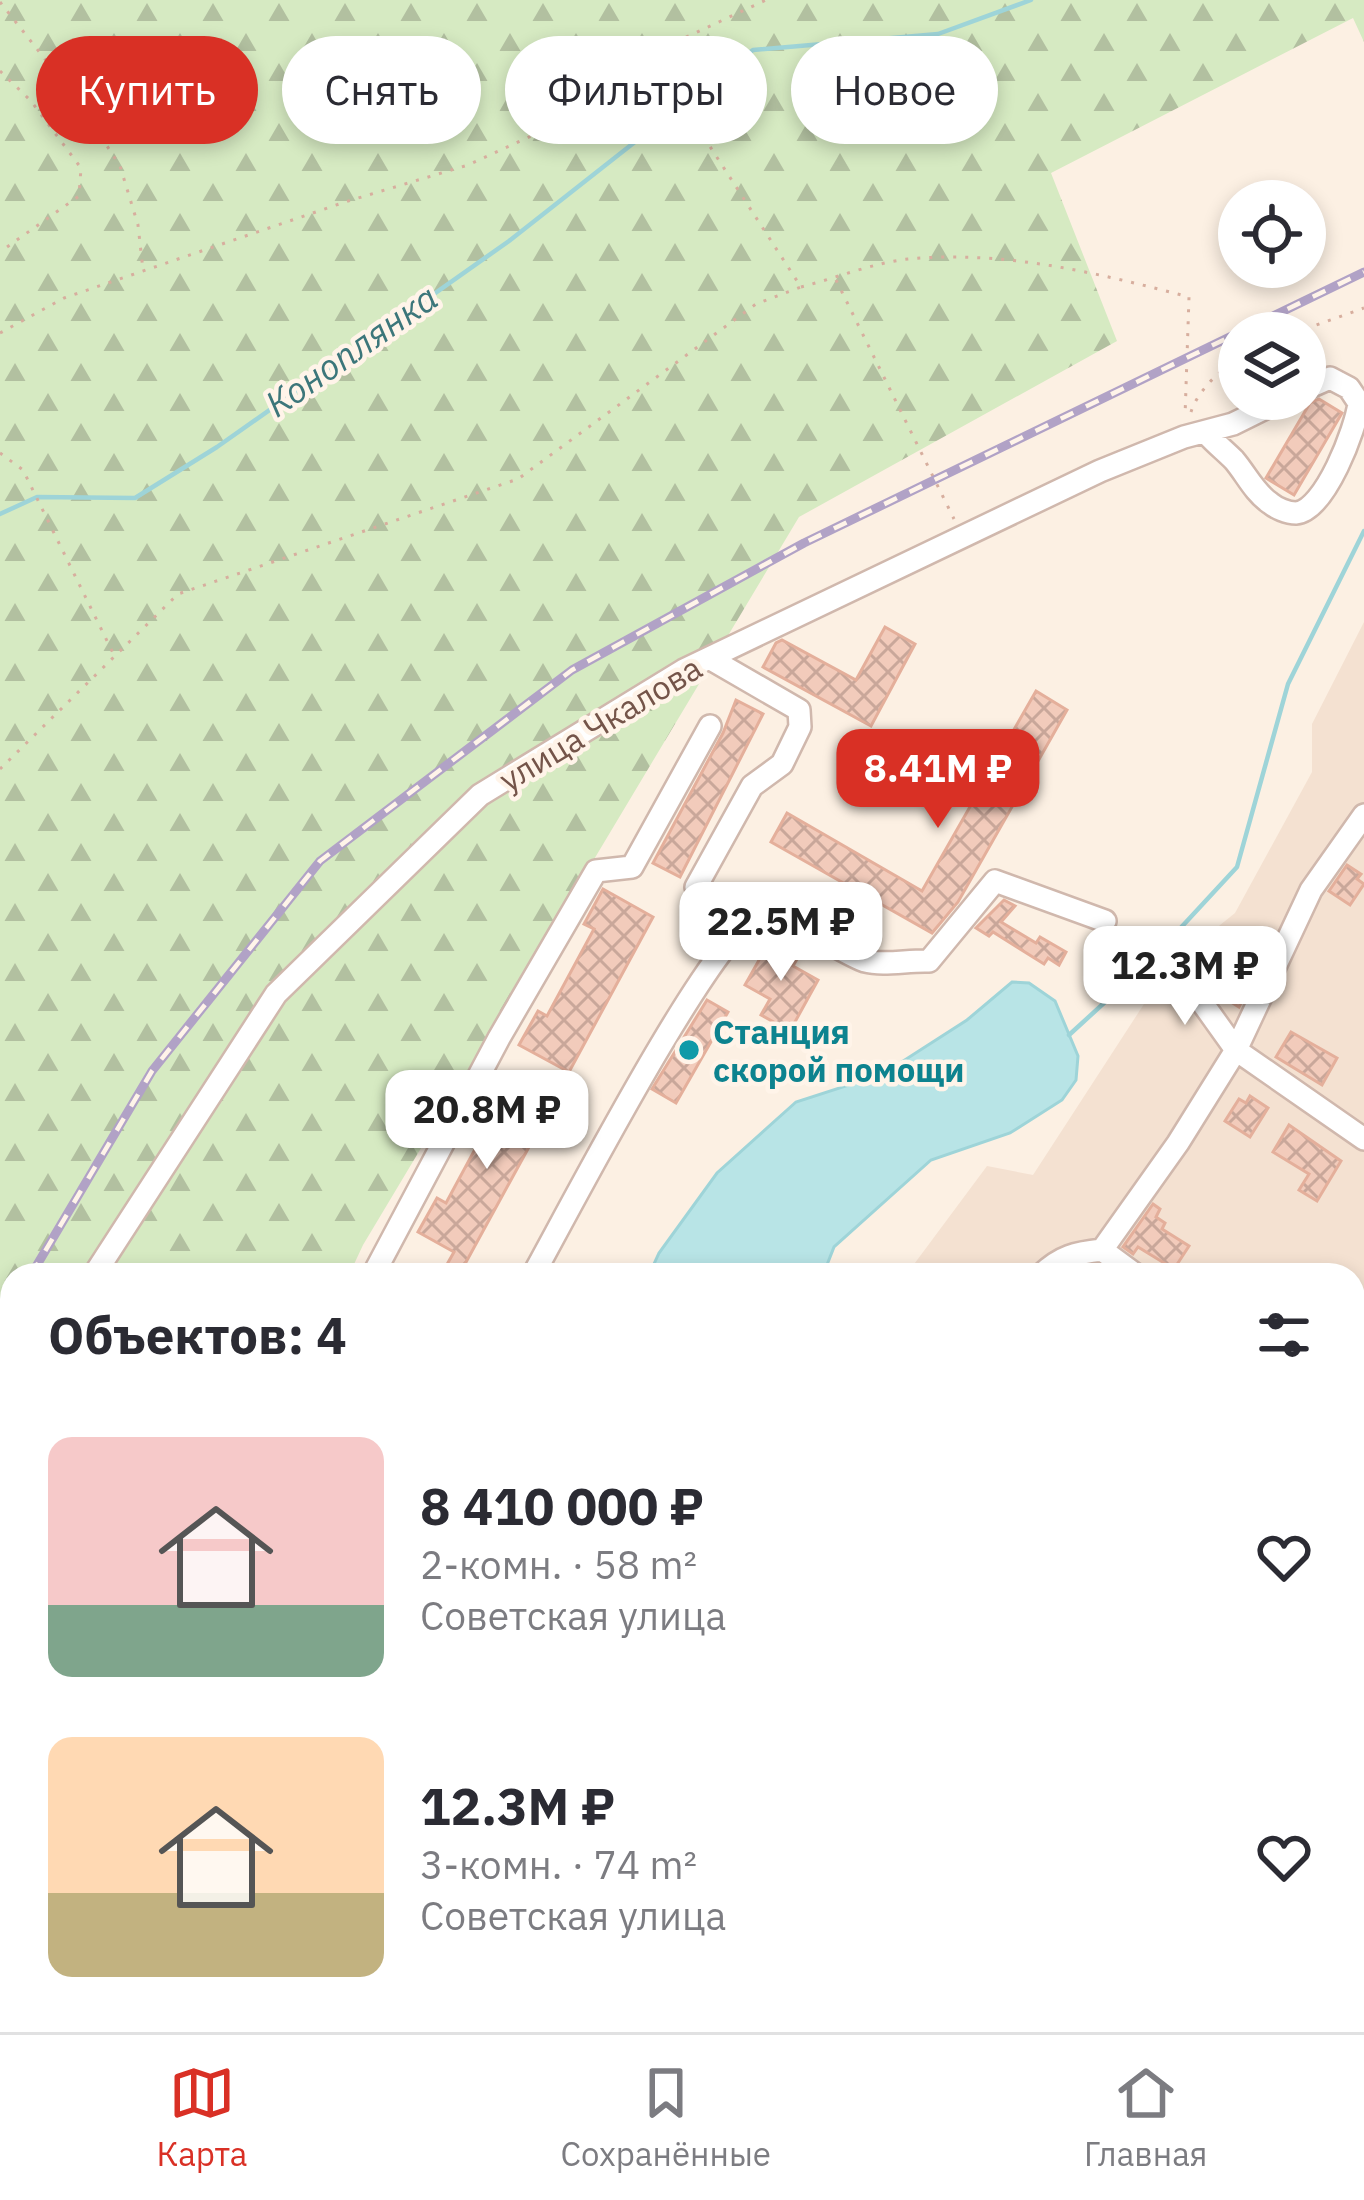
<!DOCTYPE html>
<html lang="ru">
<head>
<meta charset="utf-8">
<style>
	body { margin:0; font-family:"IBM Plex Sans",sans-serif; background:#f2f2f3; color:#2b2b33; height:100vh; display:flex; flex-direction:column; font-size:45px; white-space:nowrap }
	* { box-sizing:border-box; margin:0 }
	p { font-size:39px; color:#7c7c81 }
	.icon { flex:none; width:66px; height:66px; fill:none; stroke:currentColor; stroke-width:2; stroke-linecap:round; stroke-linejoin:round }
	.map { position:relative; flex:1; overflow:hidden }
	.panel { position:absolute; left:0px; top:1263px; width:1365px; height:771px; display:flex; flex-direction:column; background:#fff; border-radius:36px 36px 0 0; box-shadow:0 6px 18px #0003 }
	.panel>* { flex:none }
	.banner { position:absolute; left:36px; top:36px; width:1293px; height:108px; display:flex; gap:24px }
	.buttons { position:absolute; left:1218px; top:180px; display:grid; gap:24px }
	.buttons a { display:grid; place-items:center; width:108px; height:108px; border-radius:50%; background:#fff; box-shadow:0 6px 18px #0003; font-size:60px }
	.price { position:absolute; translate:-50% -102px; padding:0 27px; border-radius:24px; background:#fff; color:#222; font-size:39px; line-height:78px; filter:drop-shadow(0 3px 6px #0008) }
	.price::after { content:''; position:absolute; left:50%; top:72px; width:36px; height:27px; margin-left:-18px; background:inherit; clip-path:polygon(0 0,100% 0,50% 100%) }
	.price.on { background:#d93025; color:#fff }
	ul { padding:0; list-style:none }
	li { display:flex; align-items:center; gap:36px; height:300px; padding:0 48px }
	li span { display:grid; place-items:center; flex:none; width:336px; height:240px; border-radius:24px; color:#555 }
	li>.icon { margin-inline-start:auto }
	span .icon { width:144px; height:144px; fill:#fffc; stroke-width:1 }
	li b { font-size:51px }
	h2 { display:flex; justify-content:space-between; align-items:center; height:144px; padding:0 48px; font-size:51px }
	.pill { padding:0 42px; border-radius:54px; background:#fff; box-shadow:0 6px 18px #0003; font-size:42px; line-height:108px }
	.pill.on { background:#d93025; color:#fff }
	.menu { display:flex; justify-content:space-around; align-items:center; height:168px; border-top:3px solid #e1e1e2; background:#fff; font-size:33px; color:#7c7c81 }
	.menu a { display:grid; justify-items:center; gap:6px }
	.menu .on { color:#d93025 }
	.map>svg:first-child { display:block }
	.residential { fill:#f4e1d1 }
	.forest { fill:url(#forest-firs) }
	.water { fill:#b8e4e6; stroke:#9ed4d8; stroke-width:3 }
	.lines { fill:none; stroke-linecap:round; stroke-linejoin:round }
	.stream { stroke:#9ed4d8; stroke-width:4.5 }
	.building { fill:url(#building-cross-hatch); stroke:#e4af9b; stroke-width:3 }
	.minor-casing { stroke:#d0b8ad; stroke-width:26 }
	.path { stroke:#d7ae9e; stroke-width:3; stroke-dasharray:3 9; stroke-linecap:butt }
	.minor { stroke:#fff; stroke-width:21 }
	.rail-casing { stroke:#b1a2c6; stroke-width:9 }
	.rail { stroke:#fff4e9; stroke-width:4.5; stroke-dasharray:14; stroke-linecap:butt }
	.culture-dot { fill:#0f9aa8; stroke:#fff4e9; stroke-width:4.5 }
	.labels { text-anchor:middle; dominant-baseline:central; stroke-width:9; stroke-linejoin:round; paint-order:stroke }
	.street-label { font-size:33px; fill:#745449; stroke:#fff4e9 }
	.culture-label { font-size:33px; font-weight:bold; fill:#0d838f; stroke:#fff4e9; text-anchor:start }
	.water-label { font-size:36px; font-style:italic; fill:#3c767a; stroke:#fff4e9 }
</style>
</head>
<body>
<div class="map">
<svg width="1364" height="2032" viewBox="0 0 1364 2032">
	<defs>
		<pattern id="forest-firs" width="22" height="20" patternUnits="userSpaceOnUse" patternTransform="scale(3)"><rect width="22" height="20" fill="#d6eac2"/><path d="M5 1l3.5 6h-7zM16 11l3.5 6h-7z" fill="#b2c0a0"/></pattern>
		<pattern id="building-cross-hatch" width="8" height="8" patternUnits="userSpaceOnUse" patternTransform="scale(3)"><rect width="8" height="8" fill="#f2cbbb"/><path d="M0 0l8 8M0 8l8-8" fill="none" stroke="#c9a79a"/></pattern>
	</defs>
	<rect width="100%" height="100%" fill="#fcf0e3"/>
	<path class="residential" d="M1364 622V2032H1017L1005 2022H1353V1275H906L987 1166 1033 1175 1168 967 1235 913 1312 772V724Z
		M0 1622 12 1642V1918L0 1925Z"/>
	<path class="forest" d="M0 0H1364V42L1353 18 1051 173 1117 341 799 517 363 1245 349 1275H12V1433L0 1416Z
		M474 2022H853L870 2032H481Z"/>
	<path class="water" d="M1012 982 1029 983 1055 1001 1078 1056 1076 1080 1062 1100 1010 1133 931 1160 834 1247 823 1275H649L659 1253 717 1173 796 1102 883 1074 967 1020Z"/>
	<g class="lines">
		<path class="stream" d="M693 97 753 50 938 34 1031 0
			M0 514 37 497 135 498 217 447 509 241 673 112
			M1069 1035 1150 961 1237 867 1288 684 1364 531"/>
	</g>
	<path class="building" d="M1319 399 1342 413 1294 495 1266 478 1310 403Z
		M885 627 915 644 871 726 763 667 776 643 782 640 856 680Z
		M1036 691 1067 710 958 902 932 933 771 842 787 813 922 891Z
		M736 700 763 714 680 877 653 863 723 733Z
		M1347 865 1361 874 1357 879 1364 884 1350 905 1329 891Z
		M603 889 653 917 569 1072 519 1045 538 1011 547 1016 594 929 584 924Z
		M1004 900 1015 906 1001 922 1036 943 1040 937 1066 952 1059 965 1048 958 1044 964 993 932 989 936 976 928Z
		M772 937 801 952 793 966 818 980 790 1031 761 1015 770 999 745 985Z
		M1224 959 1253 978 1239 1007 1220 995 1226 985 1213 976Z
		M707 1000 728 1012 676 1103 652 1089Z
		M1291 1032 1337 1058 1322 1085 1276 1057Z
		M502 1076 553 1103 459 1275H441L454 1252 418 1232 437 1198 446 1203 493 1116 483 1111Z
		M1250 1096 1268 1108 1250 1137 1225 1121 1239 1099 1246 1103Z
		M1289 1125 1341 1161 1317 1201 1299 1190 1309 1174 1273 1152Z
		M1153 1204 1160 1209 1156 1217 1165 1223 1162 1229 1189 1246 1174 1269 1138 1247 1133 1254 1123 1247Z"/>
	<g class="lines">
		<g class="minor-casing">
			<path id="minor" d="M1207 434C1215 443 1225 451 1234 460 1246 474 1254 492 1270 503 1276 508 1287 513 1296 513 1325 511 1356 428 1359 403L1349 388 1330 378 1305 389
				M696 887 752 786 782 764 800 727 799 710 709 658
				M1181 973 1236 1050 1364 1139
				M1102 1250 1136 1275
				M94 1275 276 994 480 795 684 670 1100 471 1184 437 1233 424 1284 399
				M373 1275 499 1038 596 871 632 867 710 726
				M533 1275C566 1216 710 937 755 918 780 907 840 953 865 961 883 966 909 960 929 961L995 881 1105 921
				M1041 1275C1061 1256 1075 1253 1102 1250L1178 1143 1236 1050 1311 890 1364 815
				M0 1419 12 1401
				M1353 1433 1364 1441
				M0 1483 12 1503
				M1353 1806 1364 1814
				M0 1839 12 1847
				M0 1925 12 1918
				M1353 2003 1364 1986
				M71 2022 87 2032
				M232 2022 235 2032
				M330 2022 336 2032
				M1142 2022 1154 2032
				M1338 2022 1352 2032"/>
		</g>
		<path class="path" d="M0 2 78 101 120 166 138 225 143 270
			M0 71 31 101 81 168 79 196 0 252
			M836 280 954 519
			M801 287C836 278 873 263 908 259 1004 250 1098 273 1189 297L1185 417
			M0 333 64 298 345 202 468 165 618 96 650 54 766 0
			M1294 333 1364 308
			M1191 412C1197 392 1220 369 1239 359
			M0 453 23 470 113 653
			M0 769 178 594 518 479 756 304 801 287 650 54"/>
		<use href="#minor" class="minor"/>
		<g class="rail-casing">
			<path id="rail" d="M31 1275 152 1071 320 861 572 670 804 543 1364 272
				M0 1328 12 1307"/>
		</g>
		<use href="#rail" class="rail"/>
	</g>
	<circle class="culture-dot" cx="689" cy="1050" r="12"/>
	<g class="labels">
		<g class="street-label">
			<text transform="translate(600 723) rotate(-31)">улица Чкалова</text>
		</g>
		<g class="culture-label">
			<text x="713" y="1031">Станция<tspan x="713" dy="38">скорой помощи</tspan></text>
		</g>
		<g class="water-label">
			<text transform="translate(351 350) rotate(-35)">Коноплянка</text>
		</g>
	</g>
</svg>
<div class="buttons">
<a><svg class="icon" aria-label="locate" viewBox="0 0 24 24"><circle cx="12" cy="12" r="6"/><path d="M12 2v4M12 18v4M2 12h4M18 12h4"/></svg></a>
<a><svg class="icon" aria-label="layers" viewBox="0 0 24 24"><path d="M12 4l9 5-9 5-9-5zM3 14l9 5 9-5"/></svg></a>
</div>
<b class="price on" style="left:938px;top:831px">8.41M ₽</b>
<b class="price" style="left:781px;top:984px">22.5M ₽</b>
<b class="price" style="left:1185px;top:1028px">12.3M ₽</b>
<b class="price" style="left:487px;top:1172px">20.8M ₽</b>
<div class="banner">
<a class="pill on">Купить</a>
<a class="pill">Снять</a>
<a class="pill">Фильтры</a>
<a class="pill">Новое</a>
</div>
<section class="panel">
<h2>Объектов: 4<svg class="icon" aria-label="filters" viewBox="0 0 24 24"><path d="M4 7h16M4 17h16"/><circle cx="9" cy="7" r="2"/><circle cx="15" cy="17" r="2"/></svg></h2>
<ul>
<li><span style="background:linear-gradient(#f6c9c9 70%,#7fa58c 0)"><svg class="icon" aria-label="home" viewBox="0 0 24 24"><path d="M3 11l9-7 9 7M6 9v11h12V9"/></svg></span><div><b>8 410 000 ₽</b><p>2-комн. · 58 m²</p><p>Советская улица</p></div><svg class="icon" aria-label="heart" viewBox="0 0 24 24"><path d="M12 20l-8-8c-3-5 5-10 8-4 3-6 11-1 8 4z"/></svg></li>
<li><span style="background:linear-gradient(#ffd9b3 65%,#c2b280 0)"><svg class="icon" aria-label="home" viewBox="0 0 24 24"><path d="M3 11l9-7 9 7M6 9v11h12V9"/></svg></span><div><b>12.3M ₽</b><p>3-комн. · 74 m²</p><p>Советская улица</p></div><svg class="icon" aria-label="heart" viewBox="0 0 24 24"><path d="M12 20l-8-8c-3-5 5-10 8-4 3-6 11-1 8 4z"/></svg></li>
</ul>
</section>
</div>
<nav class="menu">
<a class="on"><svg class="icon" aria-label="map" viewBox="0 0 24 24"><path d="M3 6l6-2 6 2 6-2v14l-6 2-6-2-6 2zM9 4v14M15 6v14"/></svg>Карта</a>
<a><svg class="icon" aria-label="saved" viewBox="0 0 24 24"><path d="M7 4h10v16l-5-4-5 4z"/></svg>Сохранённые</a>
<a><svg class="icon" aria-label="home" viewBox="0 0 24 24"><path d="M3 11l9-7 9 7M6 9v11h12V9"/></svg>Главная</a>
</nav>
</body>
</html>
